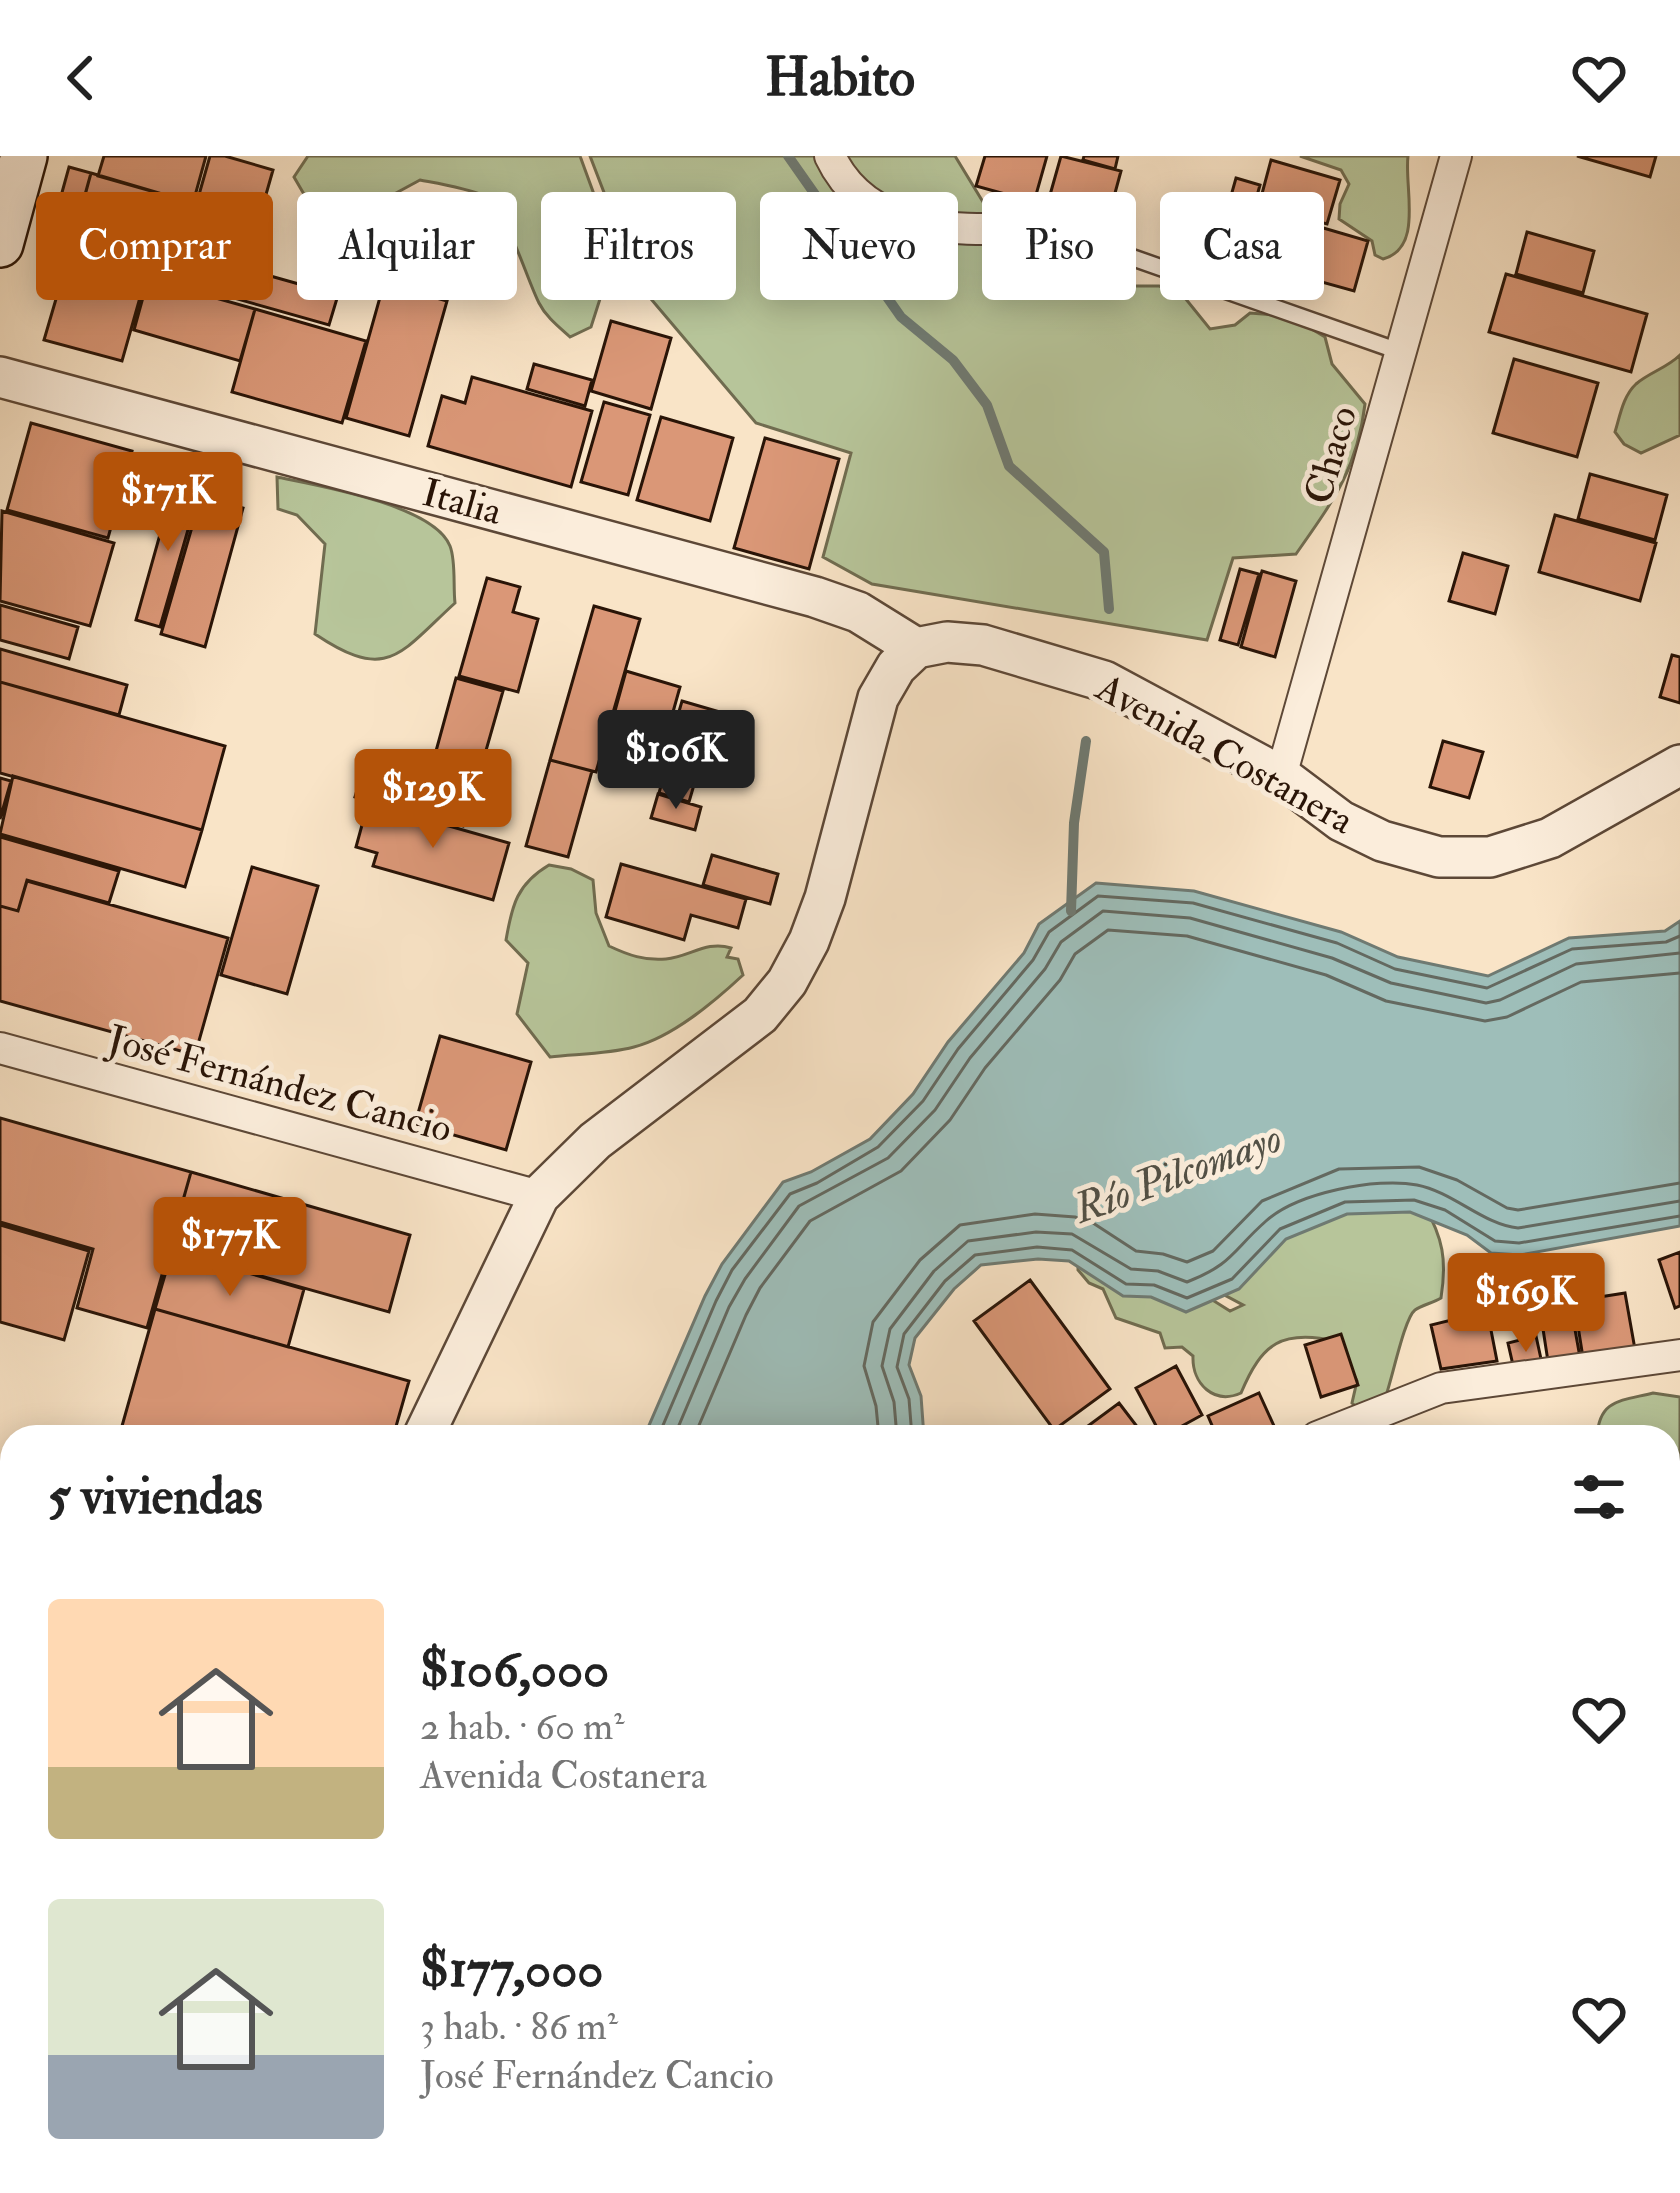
<!DOCTYPE html>
<html lang="es">
<head>
<meta charset="utf-8">
<style>
	body { margin:0; font-family:"IM FELL Double Pica",serif; background:#f2f2f2; color:#222; height:100vh; display:flex; flex-direction:column; font-size:45px; white-space:nowrap }
	* { box-sizing:border-box; margin:0 }
	p { font-size:39px; color:#767676 }
	.icon { flex:none; width:66px; height:66px; fill:none; stroke:currentColor; stroke-width:2; stroke-linecap:round; stroke-linejoin:round }
	.map { position:relative; flex:1; overflow:hidden }
	.details { position:absolute; left:0px; top:1269px; width:1680px; height:768px; display:flex; flex-direction:column; background:#fff; border-radius:36px 36px 0 0; box-shadow:0 6px 30px #0003 }
	.details>* { flex:none }
	.banner { position:absolute; left:36px; top:36px; width:1608px; height:108px; display:flex; gap:24px }
	.price { position:absolute; translate:-50% -102px; padding:0 27px; border-radius:12px; background:#b45309; color:#fff; font-size:39px; line-height:78px; filter:drop-shadow(0 3px 6px #0008) }
	.price::after { content:''; position:absolute; left:50%; top:72px; width:36px; height:27px; margin-left:-18px; background:inherit; clip-path:polygon(0 0,100% 0,50% 100%) }
	.price.on { background:#222; color:#fff }
	ul { padding:0; list-style:none }
	li { display:flex; align-items:center; gap:36px; height:300px; padding:0 48px }
	li span { display:grid; place-items:center; flex:none; width:336px; height:240px; border-radius:12px; color:#555 }
	li>.icon { margin-inline-start:auto }
	span .icon { width:144px; height:144px; fill:#fffc; stroke-width:1 }
	li b { font-size:51px }
	h2 { display:flex; justify-content:space-between; align-items:center; height:144px; padding:0 48px; font-size:51px }
	.tag { padding:0 42px; border-radius:12px; background:#fff; box-shadow:0 6px 30px #0003; font-size:42px; line-height:108px }
	.tag.on { background:#b45309; color:#fff }
	header { display:flex; justify-content:space-between; align-items:center; height:156px; padding:0 48px; background:#fff; font-size:54px; font-weight:700 }
	.map>svg:first-child { display:block }
	.green { fill:#b7c59a; stroke:#706c50; stroke-width:3 }
	.water { fill:#9ebeb9; stroke:#6f7a72; stroke-width:3 }
	.lines { fill:none; stroke-linecap:round; stroke-linejoin:round }
	.shore { stroke:#646960; stroke-width:3 }
	.stream { stroke:#6f7a72; stroke-width:10 }
	.building { fill:#da9777; stroke:#291407; stroke-width:3 }
	.service-casing { stroke:#5d4837; stroke-width:20 }
	.minor-casing { stroke:#5d4837; stroke-width:34 }
	.tertiary-casing { stroke:#5d4837; stroke-width:44 }
	.secondary-casing { stroke:#291407; stroke-width:50 }
	.service { stroke:#fbeddb; stroke-width:15 }
	.minor { stroke:#fbeddb; stroke-width:30 }
	.tertiary { stroke:#fbeddb; stroke-width:39 }
	.secondary { stroke:#fbeddb; stroke-width:45 }
	.labels { text-anchor:middle; dominant-baseline:central; stroke-width:10; stroke-linejoin:round; paint-order:stroke }
	.street-label { font-size:39px; fill:#291407; stroke:#fbeddb }
	.water-label { font-size:42px; font-style:italic; fill:#525045; stroke:#fbeddb }
</style>
</head>
<body>
<header><svg class="icon" aria-label="back" viewBox="0 0 24 24"><path d="M15 5l-7 7 7 7"/></svg>Habito<svg class="icon" aria-label="heart" viewBox="0 0 24 24"><path d="M12 20l-8-8c-3-5 5-10 8-4 3-6 11-1 8 4z"/></svg></header>
<div class="map">
<svg width="1680" height="2037" viewBox="0 0 1680 2037">
	<rect width="100%" height="100%" fill="#f9e4c7"/>
	<filter id="stains"><feTurbulence type="fractalNoise" baseFrequency=".00167" numOctaves="4"/><feColorMatrix values="0 0 0 0 .2 0 0 0 0 .09 0 0 0 0 .02 0 0 0 .5 -.17"/></filter>
	<radialGradient id="worn" r=".72"><stop offset=".6" stop-color="#630" stop-opacity="0"/><stop offset="1" stop-color="#630" stop-opacity=".3"/></radialGradient>
	<path class="green" d="M308 0H580L610 82 608 118 591 171 570 181C559 171 546 161 539 147 527 124 505 49 485 40 466 32 441 28 420 24L348 63 319 64 294 21Z
		M590 0H955L1008 87 1119 130H1159L1181 137 1210 173 1235 169 1250 157 1290 160 1325 181 1332 208 1365 248C1357 314 1333 345 1296 398L1233 402 1207 484 872 428 823 401 851 297 756 267 640 130Z
		M1300 0H1408C1404 32 1424 92 1383 103L1375 99 1372 85 1339 63 1340 48 1349 28 1341 14Z
		M1680 199V279L1641 297 1624 288 1615 276C1620 260 1623 240 1636 228 1650 216 1667 212 1680 199Z
		M277 321C316 329 434 349 450 390 456 405 453 430 455 447 399 498 388 527 315 478L325 388 297 359 278 353Z
		M549 709 571 713 593 724 596 757 609 790C628 799 645 805 666 803 689 801 707 784 731 792L727 801 738 803 743 819C714 846 673 881 634 891 608 898 577 898 550 901L517 858 528 807 506 784C512 749 517 728 549 709Z
		M1424 1049C1443 1082 1447 1104 1441 1142 1433 1147 1422 1149 1415 1154 1403 1163 1390 1236 1380 1257H1363L1352 1247 1357 1225 1336 1185C1282 1173 1262 1187 1241 1237 1214 1249 1192 1228 1193 1200L1182 1191 1165 1192 1160 1177 1116 1162 1103 1133 1089 1127 1078 1114V1099L1203 1138 1230 1155 1243 1149 1219 1136 1221 1059Z
		M1653 1237 1680 1241V1339L1675 1337 1668 1342V1281H1597C1599 1243 1621 1245 1653 1237Z
		M657 2025H717L723 2037H659Z
		M847 2025H906L911 2037H859Z"/>
	<path class="water" d="M1096 727 1194 735 1341 776 1398 801 1488 820 1569 782 1665 775 1680 765V1070L1520 1099 1491 1097 1467 1079 1410 1056 1347 1058 1286 1083 1239 1133 1186 1156 1151 1141 1123 1140 1069 1105 1038 1103 981 1109 954 1133 915 1182 909 1209 921 1240 924 1281H644L705 1140 722 1108 783 1026 811 1016 870 983 913 938 948 886 1024 797 1039 768Z
		M104 2025H321L303 2037H96Z"/>
	<g class="lines">
		<path class="shore" d="M658 1281 716 1145 732 1114 790 1038 817 1027 878 991 923 945 958 893 1033 804 1049 776 1098 740 1193 747 1337 787 1395 813 1487 832 1572 793 1666 786 1680 780
			M674 1281 729 1151 745 1123 799 1050 888 1002 935 954 970 902 1045 813 1061 786 1103 755 1190 762 1332 802 1391 827 1486 847 1500 844 1576 808 1680 797
			M694 1281 746 1159 760 1132 810 1065 901 1015 950 964 985 912 1060 824 1075 798 1108 774 1187 780 1326 819 1386 845 1485 865 1507 861 1581 826 1680 817
			M879 1281 876 1250 864 1210 873 1166 920 1104 960 1069 1035 1058 1075 1061 1093 1067 1136 1095 1163 1098 1187 1106 1213 1095 1262 1045 1339 1013 1419 1011 1457 1024 1507 1052 1518 1054 1680 1027
			M897 1281 894 1246 882 1210 890 1173 934 1115 968 1085 1036 1076 1072 1078 1131 1113 1158 1115 1187 1126C1233 1108 1232 1095 1266 1065 1297 1037 1376 1021 1417 1029 1453 1036 1484 1069 1518 1072L1680 1045
			M912 1281 909 1243 897 1211 904 1178 945 1125 975 1099 1037 1091 1072 1094 1126 1128 1154 1129 1187 1142 1232 1123 1280 1073 1345 1046 1414 1044 1445 1054 1495 1085 1519 1087 1680 1060"/>
		<path class="stream" d="M788 0 901 161 953 204 987 249 1009 310 1104 396 1109 453
			M1071 755 1074 667 1086 585"/>
	</g>
	<path class="building" d="M104 0H206L193 47 98 20Z
		M210 0H225L273 14 245 112 183 95Z
		M985 0H1047L1034 46 976 30Z
		M1061 0 1121 15 1108 63 1048 46Z
		M1084 0H1118L1115 13 1083 4Z
		M1577 0H1656L1650 21Z
		M1271 4 1340 24 1327 68 1259 49Z
		M69 11 91 17 67 104 45 98Z
		M91 17 193 47 170 127 148 121 147 125 68 102Z
		M1236 22 1260 29 1233 125 1209 118Z
		M1253 59 1289 70 1270 140 1233 129Z
		M1296 64 1368 85 1354 135 1282 115Z
		M1527 76 1594 95 1583 137 1516 118Z
		M196 99 338 139 329 169 188 129Z
		M68 102 145 124 122 205 44 184Z
		M1506 118 1647 158 1631 216 1489 176Z
		M148 123 255 153 240 205 134 174Z
		M384 127 447 145 409 280 346 262Z
		M255 153 366 185 342 267 232 236Z
		M611 165 671 182 651 253 591 235Z
		M1514 203 1598 227 1577 301 1493 277Z
		M534 208 592 224 585 250 527 233Z
		M472 221 592 255 571 331 428 290 442 240 465 247Z
		M604 246 650 259 628 339 581 326Z
		M661 261 733 282 710 365 637 344Z
		M31 267 132 295 108 382 7 354Z
		M765 282 839 303 809 413 734 392Z
		M1590 318 1667 339 1655 384 1578 363Z
		M175 325 200 332 160 471 136 464Z
		M201 340 243 352 205 491 161 478Z
		M2 355 114 387 90 470 0 445Z
		M1555 359 1656 387 1640 445 1539 416Z
		M1463 397 1508 410 1495 458 1449 445Z
		M1240 413 1259 418 1238 489 1220 484Z
		M1262 415 1296 425 1275 501 1241 491Z
		M487 422 520 431 513 456 538 463 518 536 459 520Z
		M0 449 78 471 69 503 0 484Z
		M594 450 640 463 596 616 550 604Z
		M0 493 127 529 119 559 0 526Z
		M1672 499 1680 501V547L1660 541Z
		M626 515 680 531 659 606 605 591Z
		M456 522 503 535 479 619 433 606Z
		M0 526 225 590 202 674 0 617Z
		M682 545 720 556 708 598 670 587Z
		M1443 585 1483 596 1469 642 1430 631Z
		M672 589 703 598 689 646 659 637Z
		M550 604 592 615 568 701 526 690Z
		M433 606 477 618 463 670 418 658Z
		M365 607 426 624 417 659 355 641Z
		M13 620 202 674 185 731 0 678Z
		M0 622 11 625 0 663Z
		M658 638 701 651 695 674 651 662Z
		M368 647 509 687 493 744 373 710 377 697 356 691Z
		M0 681 119 715 109 747 27 724 18 755 0 750Z
		M712 699 778 718 770 748 703 729Z
		M621 708 746 743 738 772 691 759 684 784 606 761Z
		M252 711 318 730 287 838 221 819Z
		M27 725 228 782 195 899 0 845V750L18 755Z
		M440 880 531 906 506 994 415 968Z
		M0 962 191 1016 147 1172 77 1152 93 1093 0 1066Z
		M191 1016 410 1079 389 1156 169 1094Z
		M0 1069 89 1095 64 1184 0 1166Z
		M172 1095 304 1133 288 1191 155 1153Z
		M1680 1096V1150L1675 1152 1659 1104Z
		M1030 1124 1110 1233 1054 1274 974 1165Z
		M1483 1133 1497 1205 1441 1213 1431 1169 1464 1161 1459 1138Z
		M1625 1137 1636 1199 1584 1208 1574 1145Z
		M155 1153 409 1225 393 1281H160L122 1270Z
		M1574 1168 1581 1207 1549 1212 1543 1173Z
		M1341 1178 1358 1229 1321 1241 1305 1189Z
		M1536 1180 1543 1212 1515 1218 1508 1187Z
		M1176 1210 1202 1259 1162 1281 1136 1232Z
		M1259 1237 1279 1281H1217L1208 1260Z
		M1119 1247 1145 1281H1073Z
		M0 1671 12 1674V1819L0 1815Z
		M374 2025H384L405 2037H368Z
		M731 2025H813L823 2037H732L737 2032Z"/>
	<g class="lines">
		<g class="service-casing">
			<path id="service" d="M1048 72 1401 196"/>
		</g>
		<g class="minor-casing">
			<path id="minor" d="M830 0C870 85 969 73 1048 72
				M1281 620 1456 0
				M0 892 539 1040
				M1317 1281 1441 1232 1680 1199
				M477 2037 486 2025"/>
		</g>
		<g class="tertiary-casing">
			<path id="tertiary" d="M0 221 815 441 858 456 916 492
				M423 1281 539 1040 595 985 760 859 787 826 809 785 825 742 878 542 896 511 916 492 947 486 983 489 1104 525 1281 620 1341 665 1382 685 1439 701H1490L1550 682 1680 609
				M0 1587 12 1591
				M0 1916 12 1888"/>
		</g>
		<g class="secondary-casing">
			<path id="secondary" d="M0 88 24 0"/>
		</g>
		<use href="#service" class="service"/>
		<use href="#minor" class="minor"/>
		<use href="#tertiary" class="tertiary"/>
		<use href="#secondary" class="secondary"/>
	</g>
	<g class="labels">
		<g class="street-label">
			<text transform="translate(1331 299) rotate(-74)">Chaco</text>
			<text transform="translate(462 346) rotate(15)">Italia</text>
			<text transform="translate(1225 598) rotate(29)">Avenida Costanera</text>
			<text transform="translate(280 928) rotate(15)">José Fernández Cancio</text>
		</g>
		<g class="water-label">
			<text transform="translate(1178 1018) rotate(-20)">Río Pilcomayo</text>
		</g>
	</g>
	<rect width="100%" height="100%" filter="url(#stains)"/>
	<rect width="100%" height="100%" fill="url(#worn)"/>
</svg>
<b class="price" style="left:168px;top:398px">$171K</b>
<b class="price on" style="left:676px;top:656px">$106K</b>
<b class="price" style="left:433px;top:695px">$129K</b>
<b class="price" style="left:230px;top:1143px">$177K</b>
<b class="price" style="left:1526px;top:1199px">$169K</b>
<div class="banner">
<a class="tag on">Comprar</a>
<a class="tag">Alquilar</a>
<a class="tag">Filtros</a>
<a class="tag">Nuevo</a>
<a class="tag">Piso</a>
<a class="tag">Casa</a>
</div>
<section class="details">
<h2>5 viviendas<svg class="icon" aria-label="filters" viewBox="0 0 24 24"><path d="M4 7h16M4 17h16"/><circle cx="9" cy="7" r="2"/><circle cx="15" cy="17" r="2"/></svg></h2>
<ul>
<li><span style="background:linear-gradient(#ffd9b3 70%,#c2b280 0)"><svg class="icon" aria-label="home" viewBox="0 0 24 24"><path d="M3 11l9-7 9 7M6 9v11h12V9"/></svg></span><div><b>$106,000</b><p>2 hab. · 60 m²</p><p>Avenida Costanera</p></div><svg class="icon" aria-label="heart" viewBox="0 0 24 24"><path d="M12 20l-8-8c-3-5 5-10 8-4 3-6 11-1 8 4z"/></svg></li>
<li><span style="background:linear-gradient(#dfe7d0 65%,#9aa5b1 0)"><svg class="icon" aria-label="home" viewBox="0 0 24 24"><path d="M3 11l9-7 9 7M6 9v11h12V9"/></svg></span><div><b>$177,000</b><p>3 hab. · 86 m²</p><p>José Fernández Cancio</p></div><svg class="icon" aria-label="heart" viewBox="0 0 24 24"><path d="M12 20l-8-8c-3-5 5-10 8-4 3-6 11-1 8 4z"/></svg></li>
</ul>
</section>
</div>
</body>
</html>
